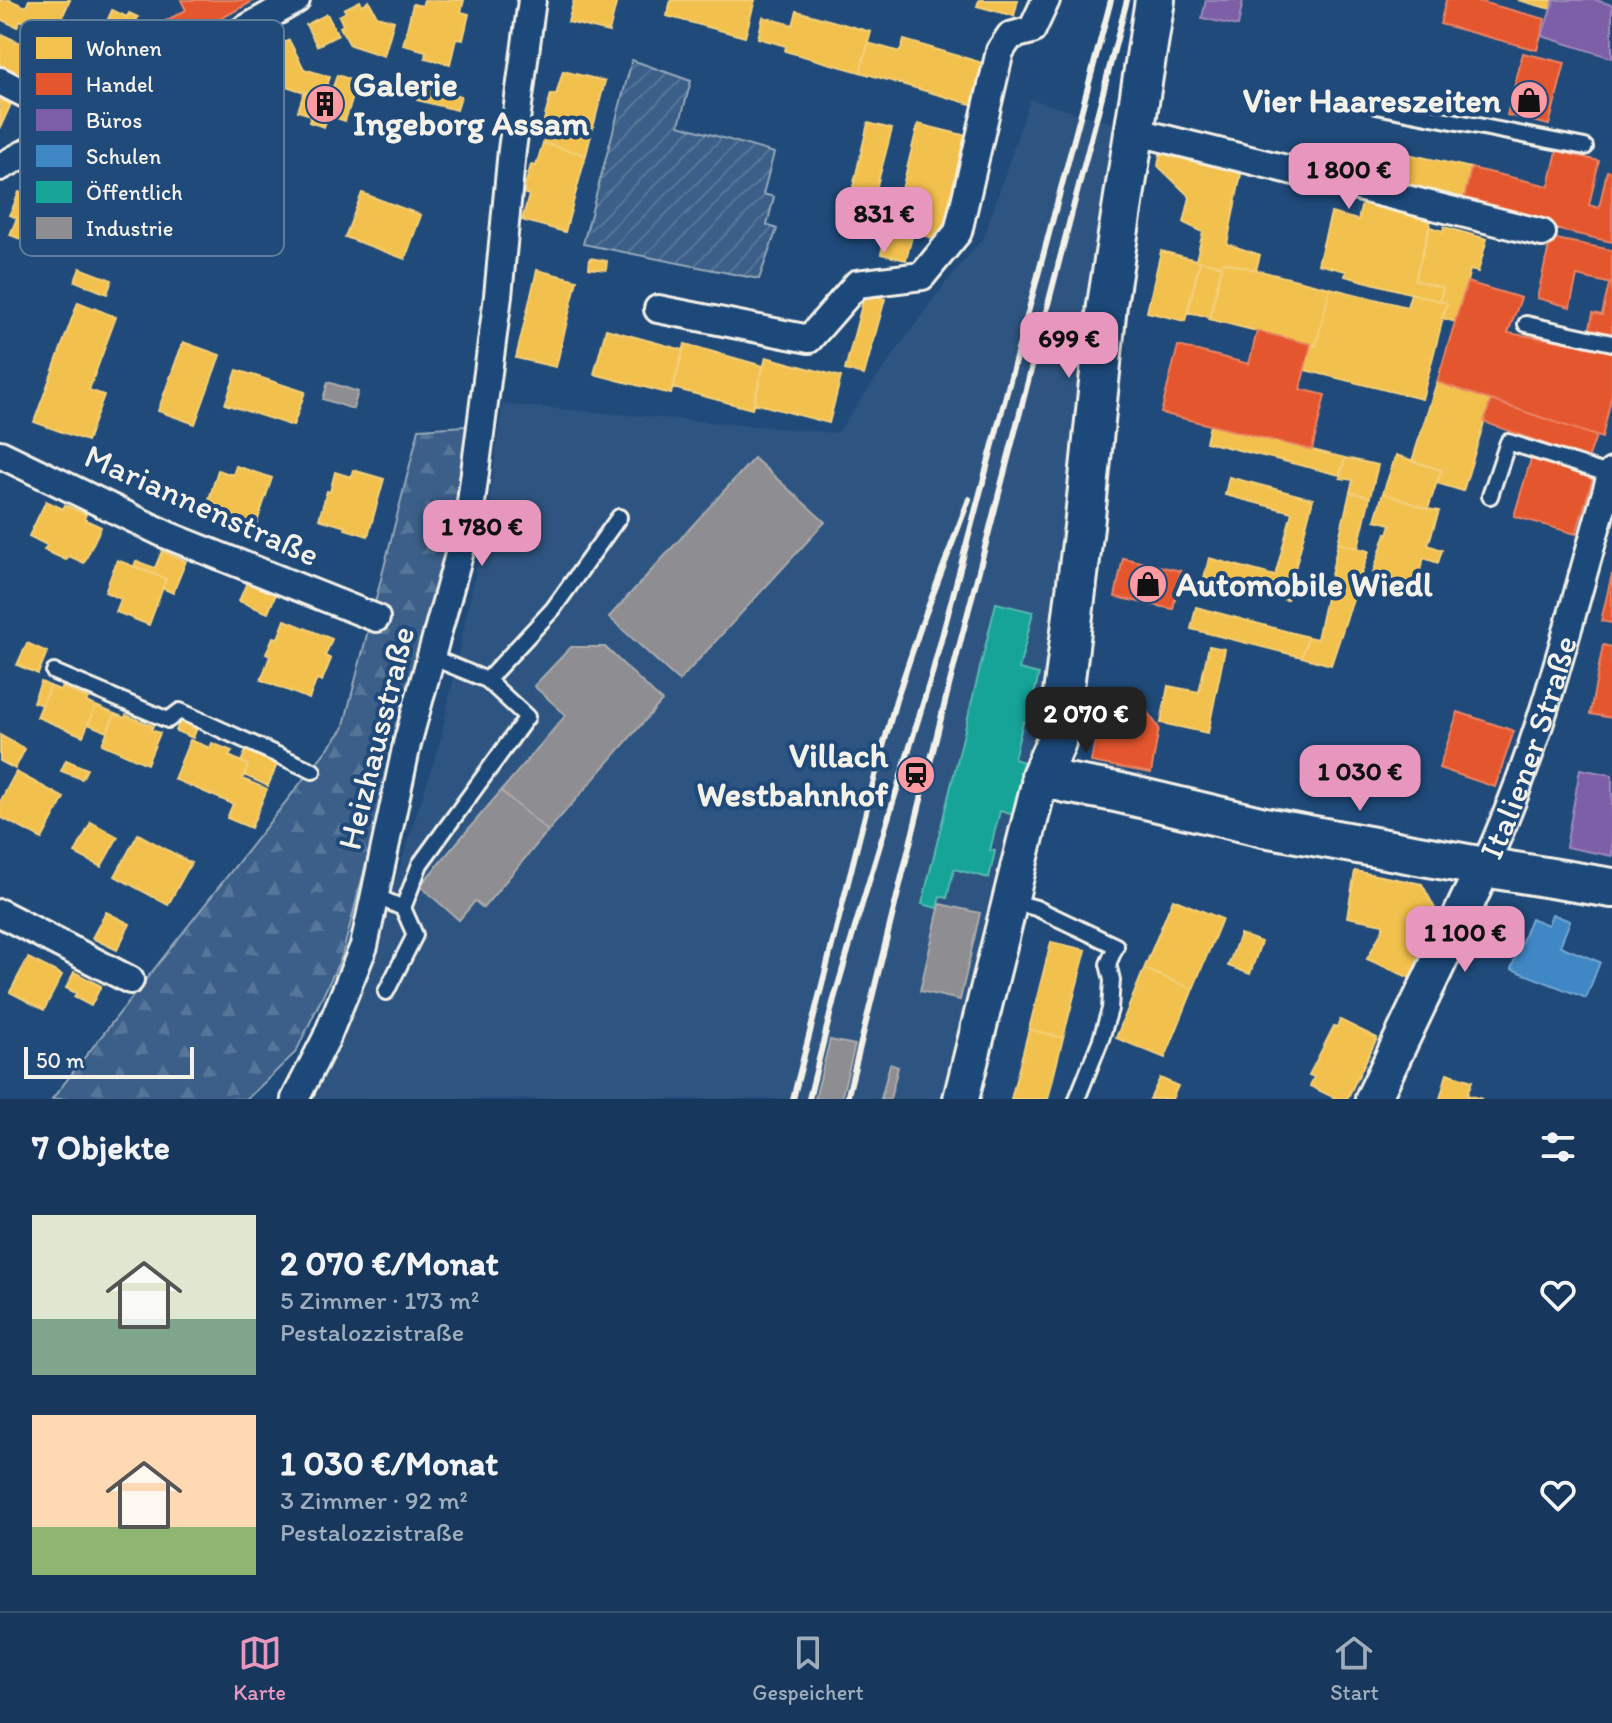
<!DOCTYPE html>
<html lang="de">
<head>
<meta charset="utf-8">
<style>
	body { margin:0; font-family:Itim,sans-serif; background:#244365; color:#f1f3f6; height:100vh; display:flex; flex-direction:column; font-size:30px; white-space:nowrap }
	* { box-sizing:border-box; margin:0 }
	p { font-size:26px; color:#9eacbb }
	.icon { flex:none; width:44px; height:44px; fill:none; stroke:currentColor; stroke-width:2; stroke-linecap:round; stroke-linejoin:round }
	.map { position:relative; height:1099px; overflow:hidden }
	.sheet { display:flex; flex-direction:column; background:#17385c; flex:1 }
	.sheet>* { flex:none }
	.scale { position:absolute; left:24px; bottom:20px; width:170px; box-sizing:border-box; padding-left:8px; border:4px solid #f4f1e8; border-top:0; font-size:22px; line-height:28px; white-space:nowrap; color:#f4f1e8; -webkit-text-stroke:6px #1f4a7a; paint-order:stroke }
	.price { position:absolute; translate:-50% -68px; padding:0 18px; border-radius:16px; background:#e797bd; color:#111; font-size:26px; line-height:52px; filter:drop-shadow(0 2px 4px #0008) }
	.price::after { content:''; position:absolute; left:50%; top:48px; width:24px; height:18px; margin-left:-12px; background:inherit; clip-path:polygon(0 0,100% 0,50% 100%) }
	.price.selected { background:#222; color:#fff }
	ul { padding:0; list-style:none }
	li { display:flex; align-items:center; gap:24px; height:200px; padding:0 32px }
	li span { display:grid; place-items:center; flex:none; width:224px; height:160px; border-radius:0px; color:#555 }
	li>.icon { margin-inline-start:auto }
	span .icon { width:96px; height:96px; fill:#fffc; stroke-width:1 }
	li b { font-size:34px }
	h2 { display:flex; justify-content:space-between; align-items:center; height:96px; padding:0 32px; font-size:34px }
	.tabs { display:flex; justify-content:space-around; align-items:center; height:112px; border-top:2px solid #365272; background:#17385c; font-size:22px; color:#9eacbb }
	.tabs a { display:grid; justify-items:center; gap:4px }
	.tabs .selected { color:#e797bd }
	.map>svg:first-child { display:block }
	.built { fill:#2d5581 }
	.forest { fill:url(#forest-firs); stroke:#97a8b8; stroke-width:2 }
	.garden { fill:url(#garden-furrows); stroke:#97a8b8; stroke-width:2 }
	.homes { fill:#f2c14e; stroke:#f3cf7c; stroke-width:2 }
	.shops { fill:#e4572e; stroke:#e98566; stroke-width:2 }
	.offices { fill:#7b5ea7; stroke:#9f8aba; stroke-width:2 }
	.schools { fill:#3f88c5; stroke:#75a8d0; stroke-width:2 }
	.public { fill:#17a398; stroke:#59bab0; stroke-width:2 }
	.industry { fill:#8d8d92; stroke:#acabac; stroke-width:2 }
	.lines { fill:none; stroke-linecap:round; stroke-linejoin:round }
	.service-casing { stroke:#f4f1e8; stroke-width:20 }
	.minor-casing { stroke:#f4f1e8; stroke-width:32 }
	.tertiary-casing { stroke:#f4f1e8; stroke-width:40 }
	.secondary-casing { stroke:#f4f1e8; stroke-width:44 }
	.service { stroke:#1f4a7a; stroke-width:14 }
	.minor { stroke:#1f4a7a; stroke-width:26 }
	.tertiary { stroke:#1f4a7a; stroke-width:34 }
	.secondary { stroke:#1f4a7a; stroke-width:38 }
	.rail { stroke:#f4f1e8; stroke-width:6 }
	.labels { text-anchor:middle; dominant-baseline:central; stroke-width:8; stroke-linejoin:round; paint-order:stroke }
	.poi-label { font-size:34px; font-weight:bold; fill:#f4f1e8; stroke:#1f4a7a; text-anchor:start }
	.street-label { font-size:34px; fill:#f4f1e8; stroke:#1f4a7a }
	.key { fill:#1f4a7a; stroke:#5f7c9b; stroke-width:2 }
	.key-label { font-size:22px; fill:#f4f1e8 }
</style>
</head>
<body>
<div class="map">
<svg width="1612" height="1099" viewBox="0 0 1612 1099">
	<defs>
		<pattern id="forest-firs" width="22" height="20" patternUnits="userSpaceOnUse" patternTransform="scale(2)"><rect width="22" height="20" fill="#3a5f88"/><path d="M5 1l3.5 6h-7zM16 11l3.5 6h-7z" fill="#577699"/></pattern>
		<pattern id="garden-furrows" width="10" height="10" patternUnits="userSpaceOnUse" patternTransform="scale(2)"><rect width="10" height="10" fill="#3a5f88"/><path d="M-1 1l2-2M0 10L10 0M9 11l2-2" fill="none" stroke="#577699"/></pattern>
	</defs>
	<rect width="100%" height="100%" fill="#1f4a7a"/>
	<filter id="ink" filterUnits="userSpaceOnUse"><feTurbulence type="fractalNoise" baseFrequency=".0125" numOctaves="2"/><feDisplacementMap in="SourceGraphic" scale="16" xChannelSelector="R" yChannelSelector="G"/><feConvolveMatrix kernelMatrix="1 2 1 2 8 2 1 2 1" color-interpolation-filters="sRGB"/></filter>
	<g filter="url(#ink)">
		<path class="built" d="M1030 99 1118 125 1066 530 1032 770 949 1099H313L346 1032 440 742 488 512 502 404 837 433 943 286 984 237Z"/>
		<path class="forest" d="M480 425 342 956 296 1052 247 1099H52L343 729 419 429Z"/>
		<path class="garden" d="M632 60 691 81 679 125 774 153 763 194 774 197 767 225 777 229 759 279 583 244Z"/>
		<path class="homes" d="M0 0H10L26 7 29 0H70L59 24 56 23 51 34 20 20 17 27 0 19Z
			M424 0H464L461 12 469 14 463 40 456 39 450 64 425 58 426 51 403 45 413 4 422 6Z
			M574 0H617L609 32 568 22Z
			M671 0H755L745 37 667 16Z
			M979 0H1018L1014 16 977 6Z
			M1518 0H1554L1551 9Z
			M360 1 362 5 369 1 377 16 394 21 384 56 350 45 340 27 343 25 339 16 346 12 344 9Z
			M112 10 127 17 129 13 138 17 136 22 155 30 141 63 97 44Z
			M797 11 871 32 860 72 785 51 786 46 758 38 763 17 793 25Z
			M327 14 338 35 317 46 306 25Z
			M3 35 25 45 29 37 60 52 57 59 78 69 63 102 0 73V42Z
			M289 40 304 69 330 77 323 98 286 86 260 99 255 89 228 103 215 78Z
			M904 40 986 64 974 105 860 72 868 43 900 52Z
			M563 71 605 81 586 155 543 143 548 125 543 124 551 94 556 95Z
			M337 75 358 82 345 121 328 115 324 127 309 122 311 115 298 111 304 92 323 98 327 86 333 87Z
			M421 86 461 96 457 110 417 100Z
			M0 99 11 104 0 128Z
			M868 123 892 129 875 193 853 187Z
			M918 124 971 137 946 241 913 233 906 260 881 254 888 224 893 226Z
			M543 143 586 155 565 232 522 220 529 195 523 193 531 165 536 166Z
			M1162 144 1243 164 1227 244 1260 255 1256 270 1223 262 1222 266 1196 260 1203 232 1184 223 1190 197 1158 166Z
			M1399 152 1471 168 1462 208 1389 191Z
			M33 177 71 192 64 210 72 213 63 235 56 233 50 250 10 235 17 218 10 215 19 192 26 195Z
			M362 193 421 215 405 259 345 237Z
			M1363 199 1432 216 1415 280 1443 288 1440 301 1345 276 1346 271 1318 264 1331 213 1358 220Z
			M1430 227 1443 231 1444 227 1487 239 1478 272 1470 270 1456 322 1442 318 1447 303 1440 301 1443 288 1415 280Z
			M1161 251 1200 261 1185 321 1147 312Z
			M590 258 607 261 606 270 589 268Z
			M1200 261 1222 266 1210 317 1188 312Z
			M1223 262 1330 288 1316 346 1209 319Z
			M80 268 112 280 107 294 75 281Z
			M537 270 577 280 556 367 516 358Z
			M1330 288 1407 307 1411 293 1447 303 1422 399 1305 370 1311 344 1316 346Z
			M865 293 885 299 864 375 845 370Z
			M78 302 116 317 89 390 104 395 87 441 34 422Z
			M606 329 683 350 671 394 594 374Z
			M183 342 220 355 195 424 158 411Z
			M685 344 763 366 752 409 673 388Z
			M766 357 841 377 829 423 754 403Z
			M237 370 305 392 293 426 225 404Z
			M1437 382 1491 400 1463 491 1437 483 1441 470 1412 461Z
			M1210 425 1345 458 1340 475 1206 442Z
			M1396 455 1441 470 1428 509 1383 493Z
			M1345 458 1378 465 1370 497 1350 492 1353 480 1340 478Z
			M236 466 272 478 254 531 204 515 218 470 233 475Z
			M353 470 384 479 368 536 345 529 346 527 319 519 327 491 330 492 335 472 351 477Z
			M1229 477 1313 499 1287 600 1204 578 1209 558 1275 576 1292 512 1225 495Z
			M1350 492 1370 497 1358 548 1338 543Z
			M1383 493 1428 509 1439 511 1428 545 1442 550 1438 563 1424 558 1415 586 1373 573 1386 533 1388 534 1391 524 1375 520Z
			M46 501 63 509 65 505 86 514 84 519 101 527 84 563 69 556 66 560 44 550 47 545 29 536Z
			M1338 543 1369 551 1331 665 1302 657 1308 637 1317 639Z
			M162 551 186 561 173 593 162 588 166 579 134 566 136 561 155 568Z
			M117 560 166 579 149 625 116 612 121 599 105 592Z
			M247 582 276 594 268 613 239 601Z
			M1196 607 1308 637 1302 657 1191 629Z
			M285 620 332 639 325 656 331 659 322 681 317 679 309 699 261 680 270 656 266 654 273 637 278 638Z
			M27 643 47 652 38 674 17 665Z
			M1209 646 1225 649 1208 733 1161 723 1168 686 1199 692Z
			M41 682 50 686 42 705 33 702Z
			M50 686 60 690 62 687 88 698 86 702 96 706 83 736 37 717Z
			M96 706 115 714 107 732 88 724Z
			M115 714 125 718 126 715 153 726 151 730 160 733 147 764 102 744Z
			M182 716 199 723 193 738 176 731Z
			M0 735 25 749 15 769 0 761Z
			M190 740 210 748 212 743 232 751 229 756 248 765 242 779 267 789 251 828 227 818 233 804 174 779Z
			M247 748 278 762 268 786 244 775 248 765 241 762Z
			M66 760 87 769 82 779 61 771Z
			M16 772 64 798 42 839 0 817V802Z
			M91 822 118 837 101 867 75 853Z
			M138 834 191 863 168 905 115 876Z
			M1355 871 1422 884 1438 914 1410 978 1367 959 1383 929V924L1347 917Z
			M1173 899 1222 919 1193 989 1144 969Z
			M106 912 130 924 117 950 92 938Z
			M1240 934 1261 942 1250 974 1228 966Z
			M1051 942 1086 950 1063 1038 1029 1029Z
			M28 958 62 975 44 1010 10 992Z
			M1144 969 1193 989 1165 1058 1116 1038Z
			M74 972 101 986 91 1006 74 997 76 993 66 988Z
			M1340 1020 1377 1038 1347 1099H1337L1310 1086 1314 1077 1309 1075 1334 1026 1337 1027Z
			M1029 1029 1063 1038 1048 1099H1011Z
			M1447 1073 1472 1081 1467 1095 1482 1099H1440Z
			M1160 1078 1178 1086 1172 1099H1150Z"/>
		<path class="shops" d="M181 0H255L198 31 199 35 164 53 148 46 158 25 186 10Z
			M1446 0H1474L1545 19 1537 50 1440 24Z
			M1523 53 1565 63 1549 125 1507 115Z
			M1557 151 1599 161 1589 205 1599 208 1607 171 1612 172V242L1462 208 1471 168 1549 186Z
			M1551 238 1612 250V284L1577 276 1570 307 1537 298Z
			M1467 282 1521 298 1508 333 1612 349V394L1602 438 1437 382Z
			M1609 284H1612V338L1589 332 1593 313 1602 315Z
			M1257 331 1311 344 1300 389 1325 395 1312 450 1161 413 1178 346 1249 364Z
			M1491 400 1596 436 1588 459 1484 422Z
			M1531 459 1593 477 1576 534 1514 516Z
			M1123 558 1181 571 1173 609 1115 597Z
			M1612 574V623L1601 621Z
			M1603 645 1612 647V718L1590 714Z
			M1102 700 1145 709 1159 728 1151 773 1091 762Z
			M1458 712 1514 731 1495 787 1439 768Z"/>
		<path class="offices" d="M1206 0H1243L1238 26 1202 18Z
			M1554 0H1596L1612 5V58L1542 36Z
			M1580 769 1612 775V856L1566 847Z"/>
		<path class="schools" d="M1552 914 1570 921 1560 946 1600 962 1586 998 1511 969 1531 918 1548 925Z"/>
		<path class="public" d="M996 603 1033 612 1019 669 1039 674 1027 723 1023 722 1014 759 1027 763 1019 807 1016 806 1014 815 1000 811 990 850 995 851 989 878 954 869 947 898 940 896 937 908 922 904Z"/>
		<path class="industry" d="M328 382 358 392 353 409 323 399Z
			M754 458 825 522 679 681 609 617Z
			M571 647H605L662 701 548 831 501 791 566 715 534 686Z
			M501 791 548 831 483 908 475 901 459 920 420 886Z
			M940 904 980 913 960 1000 920 991Z
			M830 1040 855 1045 841 1099H815Z
			M890 1064 898 1067 890 1099H881Z"/>
		<g class="lines">
			<g class="service-casing">
				<path id="service" d="M1376 106 1585 147
					M1526 324 1612 343
					M1490 496 1508 442 1611 475
					M54 672 168 720 180 711 313 771
					M487 680 553 609 619 517
					M375 896 403 908 420 864 527 717 487 680 431 657
					M1011 901 1036 908 1116 946 1108 964 1112 980 1110 1009 1101 1039 1077 1099
					M386 992 415 935 403 908"/>
			</g>
			<g class="minor-casing">
				<g id="minor">
					<path d="M0 81 82 123"/>
					<path d="M1134 134 1154 136 1542 233"/>
					<path d="M0 167 82 123 296 0"/>
					<path d="M658 309 809 339 857 284 922 276 958 232 1000 51 1010 36 1032 30 1046 0"/>
					<path d="M0 454 167 535 376 618"/>
					<path id="s1" d="M1484 867C1543 741 1573 604 1612 472"/>
					<path d="M0 913 130 980"/>
					<path d="M295 1099 326 1039 364 946 407 744 469 518 498 296 512 150 532 0"/>
				</g>
			</g>
			<g class="tertiary-casing">
				<path id="tertiary" d="M961 1099 1041 776
					M1373 1099 1484 867"/>
			</g>
			<g class="secondary-casing">
				<path id="secondary" d="M1155 0 1107 305 1084 527 1065 679 1056 742 1041 776 1066 783 1116 792 1264 827 1484 867 1612 888"/>
			</g>
			<use href="#service" class="service"/>
			<use href="#minor" class="minor"/>
			<use href="#tertiary" class="tertiary"/>
			<use href="#secondary" class="secondary"/>
			<path class="rail" d="M793 1099 875 776 896 700 921 626 969 499
				M809 1099 834 999 856 924 932 674 1111 0
				M847 1099 951 678 1127 0"/>
		</g>
	</g>
	<defs>
		<g id="shop-disc" transform="scale(2)"><circle r="9.5" fill="#ff9aa2" stroke="#1f4a7a"/><path d="M-5-2.5h2.3a2.7 3.5 0 0 1 5.4 0H5L5.5 6h-11ZM-1.5-2.5h3a1.5 2.3 0 0 0-3 0Z" fill="#111"/></g>
		<g id="building-disc" transform="scale(2)"><circle r="9.5" fill="#ff9aa2" stroke="#1f4a7a"/><path d="M-4-6H4V6H1V3H-1V6H-4ZM-2.5-4.3h1.7v1.8h-1.7ZM.8-4.3h1.7v1.8H.8ZM-2.5-1h1.7V.8h-1.7ZM.8-1h1.7V.8H.8Z" fill="#111"/></g>
		<g id="station-disc" transform="scale(2)"><circle r="9.5" fill="#ff9aa2" stroke="#1f4a7a"/><path d="M-3-6H3Q5-6 5-4V2Q5 4 3 4L4.5 6H3L1.5 4h-3L-3 6H-4.5L-3 4Q-5 4-5 2V-4Q-5-6-3-6ZM-3.5-4v3h7v-3ZM-3.5 1v1.5H-2V1ZM2 1v1.5H3.5V1Z" fill="#111"/></g>
	</defs>
	<g fill-rule="evenodd">
		<use href="#shop-disc" x="1529" y="100"/>
		<use href="#building-disc" x="325" y="104"/>
		<use href="#shop-disc" x="1148" y="584"/>
		<use href="#station-disc" x="916" y="775"/>
	</g>
	<g class="labels">
		<g class="poi-label">
			<text x="353" y="84">Galerie<tspan x="353" dy="39">Ingeborg Assam</tspan></text>
			<text x="1501" y="100" text-anchor="end">Vier Haareszeiten</text>
			<text x="1176" y="584">Automobile Wiedl</text>
			<text x="888" y="755" text-anchor="end">Villach<tspan x="888" dy="39">Westbahnhof</tspan></text>
		</g>
		<g class="street-label">
			<text transform="translate(202 505) rotate(24)">Mariannenstraße</text>
			<text transform="translate(376 738) rotate(-76)">Heizhausstraße</text>
			<text stroke="none"><textPath href="#s1" startOffset="128">Italiener Straße</textPath></text>
		</g>
	</g>
	<rect x="20" y="20" width="264" height="236" rx="12" class="key"/>
	<rect x="36" y="37" width="36" height="22" fill="#f2c14e"/>
	<rect x="36" y="73" width="36" height="22" fill="#e4572e"/>
	<rect x="36" y="109" width="36" height="22" fill="#7b5ea7"/>
	<rect x="36" y="145" width="36" height="22" fill="#3f88c5"/>
	<rect x="36" y="181" width="36" height="22" fill="#17a398"/>
	<rect x="36" y="217" width="36" height="22" fill="#8d8d92"/>
	<g class="key-label">
		<text x="86" y="56">Wohnen</text>
		<text x="86" y="92">Handel</text>
		<text x="86" y="128">Büros</text>
		<text x="86" y="164">Schulen</text>
		<text x="86" y="200">Öffentlich</text>
		<text x="86" y="236">Industrie</text>
	</g>
</svg>
<div class="scale">50 m</div>
<b class="price" style="left:1349px;top:211px">1 800 €</b>
<b class="price" style="left:884px;top:255px">831 €</b>
<b class="price" style="left:1069px;top:380px">699 €</b>
<b class="price" style="left:482px;top:568px">1 780 €</b>
<b class="price selected" style="left:1086px;top:755px">2 070 €</b>
<b class="price" style="left:1360px;top:813px">1 030 €</b>
<b class="price" style="left:1465px;top:974px">1 100 €</b>
</div>
<section class="sheet">
<h2>7 Objekte<svg class="icon" aria-label="filters" viewBox="0 0 24 24"><path d="M4 7h16M4 17h16"/><circle cx="9" cy="7" r="2"/><circle cx="15" cy="17" r="2"/></svg></h2>
<ul>
<li><span style="background:linear-gradient(#dfe7d0 65%,#7fa58c 0)"><svg class="icon" aria-label="home" viewBox="0 0 24 24"><path d="M3 11l9-7 9 7M6 9v11h12V9"/></svg></span><div><b>2 070 €/Monat</b><p>5 Zimmer · 173 m²</p><p>Pestalozzistraße</p></div><svg class="icon" aria-label="heart" viewBox="0 0 24 24"><path d="M12 20l-8-8c-3-5 5-10 8-4 3-6 11-1 8 4z"/></svg></li>
<li><span style="background:linear-gradient(#ffd9b3 70%,#8fb573 0)"><svg class="icon" aria-label="home" viewBox="0 0 24 24"><path d="M3 11l9-7 9 7M6 9v11h12V9"/></svg></span><div><b>1 030 €/Monat</b><p>3 Zimmer · 92 m²</p><p>Pestalozzistraße</p></div><svg class="icon" aria-label="heart" viewBox="0 0 24 24"><path d="M12 20l-8-8c-3-5 5-10 8-4 3-6 11-1 8 4z"/></svg></li>
</ul>
</section>
<nav class="tabs">
<a class="selected"><svg class="icon" aria-label="map" viewBox="0 0 24 24"><path d="M3 6l6-2 6 2 6-2v14l-6 2-6-2-6 2zM9 4v14M15 6v14"/></svg>Karte</a>
<a><svg class="icon" aria-label="saved" viewBox="0 0 24 24"><path d="M7 4h10v16l-5-4-5 4z"/></svg>Gespeichert</a>
<a><svg class="icon" aria-label="home" viewBox="0 0 24 24"><path d="M3 11l9-7 9 7M6 9v11h12V9"/></svg>Start</a>
</nav>
</body>
</html>
